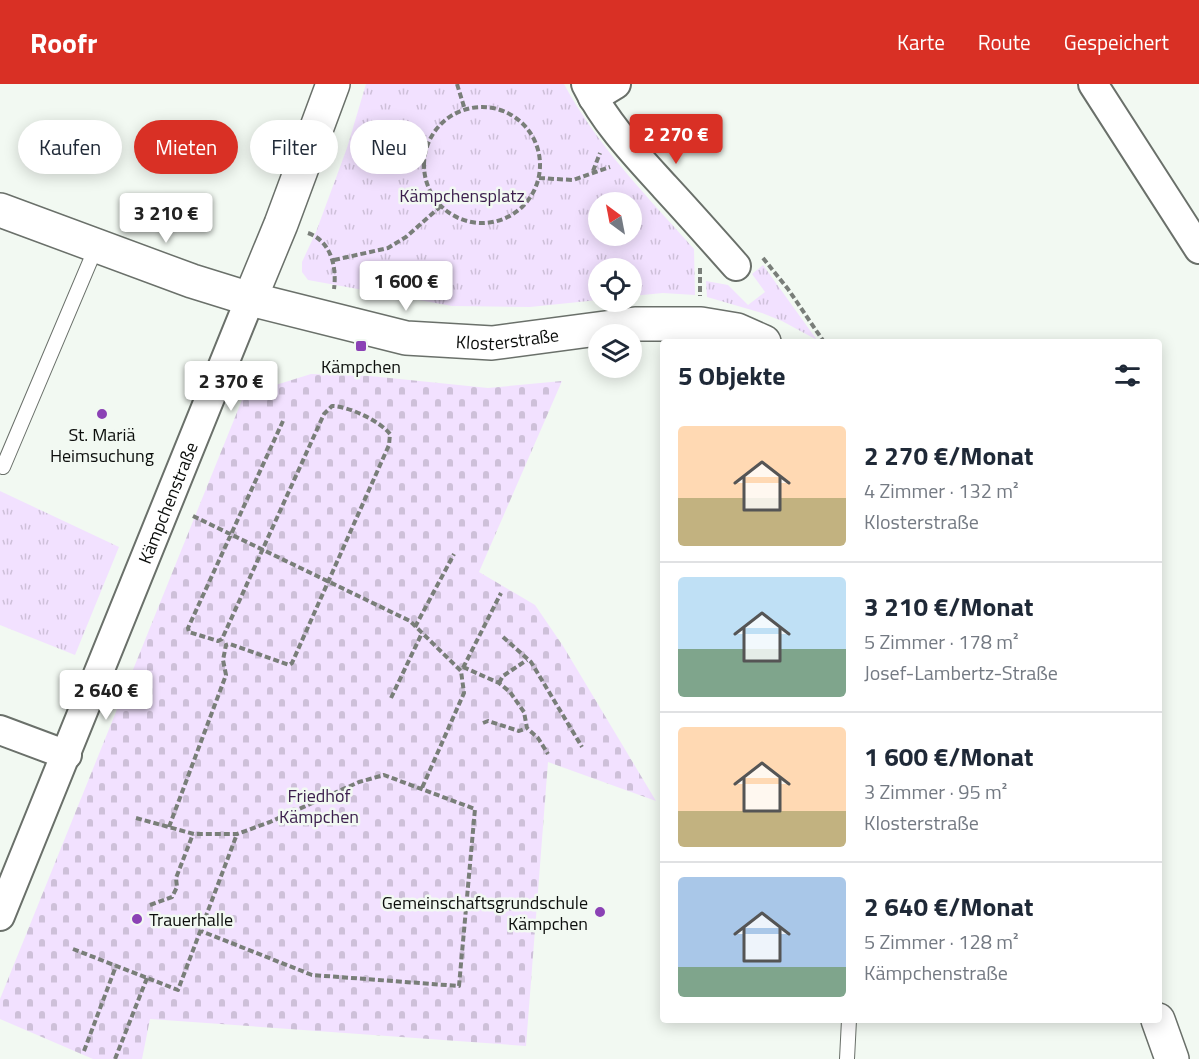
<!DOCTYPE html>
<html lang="de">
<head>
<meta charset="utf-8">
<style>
	body { margin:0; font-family:"Titillium Web",sans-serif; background:#f6f6f7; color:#1f2937; height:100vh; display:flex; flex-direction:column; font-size:22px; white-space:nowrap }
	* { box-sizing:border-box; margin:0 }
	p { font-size:20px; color:#747a83 }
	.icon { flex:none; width:33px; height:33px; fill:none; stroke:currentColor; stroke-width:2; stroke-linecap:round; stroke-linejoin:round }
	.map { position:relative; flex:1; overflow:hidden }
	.sheet { position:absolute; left:660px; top:255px; width:502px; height:684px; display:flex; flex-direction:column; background:#fff; border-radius:6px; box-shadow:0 3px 15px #0003 }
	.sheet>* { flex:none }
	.guide { position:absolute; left:18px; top:36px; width:552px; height:54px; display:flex; gap:12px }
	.needle { width:39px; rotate:328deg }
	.controls { position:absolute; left:588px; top:108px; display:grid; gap:12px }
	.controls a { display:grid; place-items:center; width:54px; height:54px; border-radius:50%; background:#fff; box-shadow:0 3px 15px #0003; font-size:30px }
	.price { position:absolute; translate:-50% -51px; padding:0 14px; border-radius:6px; background:#fff; color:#222; font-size:20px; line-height:39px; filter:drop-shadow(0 2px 3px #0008) }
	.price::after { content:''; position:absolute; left:50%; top:36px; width:18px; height:14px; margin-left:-9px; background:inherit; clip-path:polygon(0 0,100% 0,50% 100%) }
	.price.on { background:#d93025; color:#fff }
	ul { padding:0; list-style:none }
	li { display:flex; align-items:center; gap:18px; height:150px; padding:0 18px }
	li+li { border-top:2px solid #e0e1e3 }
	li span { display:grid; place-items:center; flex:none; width:168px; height:120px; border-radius:6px; color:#555 }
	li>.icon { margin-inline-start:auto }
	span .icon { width:72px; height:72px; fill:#fffc; stroke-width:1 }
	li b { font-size:26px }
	h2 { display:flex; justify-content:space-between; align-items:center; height:72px; padding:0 18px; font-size:26px }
	.pill { padding:0 21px; border-radius:27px; background:#fff; box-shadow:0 3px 15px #0003; font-size:21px; line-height:54px }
	.pill.on { background:#d93025; color:#fff }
	header { display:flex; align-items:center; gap:36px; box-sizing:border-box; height:84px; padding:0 30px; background:#d93025; color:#fff }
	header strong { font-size:28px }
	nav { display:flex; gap:33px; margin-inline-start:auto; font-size:21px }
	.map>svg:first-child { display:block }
	.grass { fill:url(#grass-tufts); fill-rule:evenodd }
	.cemetery { fill:url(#cemetery-stones) }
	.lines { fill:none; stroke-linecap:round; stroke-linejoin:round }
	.service-casing { stroke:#6a706a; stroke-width:16 }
	.minor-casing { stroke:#6a706a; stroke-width:32 }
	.secondary-casing { stroke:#6a706a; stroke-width:36 }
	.path { stroke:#797e79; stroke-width:4; stroke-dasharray:6 3; stroke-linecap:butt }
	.service { stroke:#fff; stroke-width:14 }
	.minor { stroke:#fff; stroke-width:28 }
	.secondary { stroke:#fff; stroke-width:33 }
	.poi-dot { fill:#8b42b5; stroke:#f2f9f2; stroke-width:2 }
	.labels { text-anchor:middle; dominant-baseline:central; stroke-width:5; stroke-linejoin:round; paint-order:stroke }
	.park-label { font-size:18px; fill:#3b1e4c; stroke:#f2f9f2 }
	.street-label { font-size:18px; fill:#0c0e0c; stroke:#f2f9f2 }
	.poi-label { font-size:18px; fill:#0c0e0c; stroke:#f2f9f2 }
</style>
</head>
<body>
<header>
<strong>Roofr</strong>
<nav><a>Karte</a><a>Route</a><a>Gespeichert</a></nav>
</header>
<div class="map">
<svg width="1199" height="975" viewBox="0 0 1199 975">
	<defs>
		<pattern id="grass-tufts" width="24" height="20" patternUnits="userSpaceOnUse" patternTransform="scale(1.5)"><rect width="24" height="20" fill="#f2e1ff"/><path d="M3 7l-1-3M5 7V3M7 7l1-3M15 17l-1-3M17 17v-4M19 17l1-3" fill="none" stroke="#cec0d9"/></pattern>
		<pattern id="cemetery-stones" width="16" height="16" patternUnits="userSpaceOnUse" patternTransform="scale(1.5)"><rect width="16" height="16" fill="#f2e1ff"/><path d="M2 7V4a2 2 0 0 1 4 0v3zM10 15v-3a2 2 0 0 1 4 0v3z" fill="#cec0d9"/></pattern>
	</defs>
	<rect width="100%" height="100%" fill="#f2f9f2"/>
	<path class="grass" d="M366 0H564C598 63 647 112 694 165L695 211 663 209 632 212V184H598V216L530 223 452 222 308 196 302 188V178L316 148 347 64ZM598 118H632V152H598Z
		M763 181 817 256 782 237 762 229 707 213 706 197 728 201 748 221 765 208 752 190Z
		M0 407 119 463 75 571 0 541Z"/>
	<path class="cemetery" d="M311 290 370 292 488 304 562 297 479 488 535 521 563 562 656 717 548 678 526 962 150 935 142 975H93L0 935V915L244 311Z"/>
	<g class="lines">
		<g class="service-casing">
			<path id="service" d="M3 383 97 161
				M847 975 849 936"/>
		</g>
		<g class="minor-casing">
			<g id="minor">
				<path d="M586 0C605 39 636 71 665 103 689 129 713 156 736 182"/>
				<path d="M1093 0 1199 165"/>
				<path d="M593 14 616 0"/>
				<path d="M0 646 67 671"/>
				<path id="s1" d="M0 832 250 215"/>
			</g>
		</g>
		<g class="secondary-casing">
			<g id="secondary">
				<path id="s2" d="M0 126 192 197 250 215 406 254 492 259 635 240H701L737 246 764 258"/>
				<path d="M250 215 281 140 333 0"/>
				<path d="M1158 936 1172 975"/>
			</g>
		</g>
		<path class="path" d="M457 0 465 26
			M424 81a58 58 0 1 1 116 0a58 58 0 1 1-116 0Z
			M593 87 600 69
			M539 94 573 96 610 83
			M308 149C331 157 337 183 334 205
			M763 174 788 205 824 258
			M334 176 388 164 406 153 441 122
			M700 184V212
			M193 432 410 537 461 587 464 609 422 704
			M415 543 454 470
			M503 553 531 578 582 663
			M463 583 499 599 510 608 524 628 527 644 538 654 548 670
			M463 584 501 509
			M499 599 503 592 527 576
			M391 614 422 549
			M483 639 488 637 519 647 527 644
			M136 734 194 750H237L270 738 359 698 384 691 475 725 459 902 312 891 201 847
			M169 743 226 591 223 576 226 561 230 560 289 581 292 579 389 361 390 350C380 337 348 322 332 322L324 330 222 555 218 557 189 548 188 544 283 337
			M150 821 172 813 177 803 176 794 193 750
			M73 865 178 906 237 750
			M84 967 116 882
			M115 975 147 894"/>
		<use href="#service" class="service"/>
		<use href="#minor" class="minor"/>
		<use href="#secondary" class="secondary"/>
	</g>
	<g class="poi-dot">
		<rect x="355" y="256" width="12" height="12" rx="3"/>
		<circle cx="102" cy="330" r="6"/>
		<circle cx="600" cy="828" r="6"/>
		<circle cx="137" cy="835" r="6"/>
	</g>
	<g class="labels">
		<g class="park-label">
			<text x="462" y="111">Kämpchensplatz</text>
			<text x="319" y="711">Friedhof<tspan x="319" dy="21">Kämpchen</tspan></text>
		</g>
		<g class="street-label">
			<text stroke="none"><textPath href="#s2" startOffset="528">Klosterstraße</textPath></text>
			<text stroke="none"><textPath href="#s1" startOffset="446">Kämpchenstraße</textPath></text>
		</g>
		<g class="poi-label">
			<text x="361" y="282">Kämpchen</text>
			<text x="102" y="350">St. Mariä<tspan x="102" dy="21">Heimsuchung</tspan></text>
			<text x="588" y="818" text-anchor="end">Gemeinschaftsgrundschule<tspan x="588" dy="21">Kämpchen</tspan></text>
			<text x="149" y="835" text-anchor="start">Trauerhalle</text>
		</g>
	</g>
</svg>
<div class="controls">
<a><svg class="needle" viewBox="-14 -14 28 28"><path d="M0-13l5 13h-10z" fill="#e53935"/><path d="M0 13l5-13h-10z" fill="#747a83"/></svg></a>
<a><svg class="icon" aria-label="locate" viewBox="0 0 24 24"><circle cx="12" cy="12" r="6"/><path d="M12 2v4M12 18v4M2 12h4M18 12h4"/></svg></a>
<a><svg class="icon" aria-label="layers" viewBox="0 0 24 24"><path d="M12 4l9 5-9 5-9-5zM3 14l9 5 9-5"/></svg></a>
</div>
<b class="price on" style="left:676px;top:81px">2 270 €</b>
<b class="price" style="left:166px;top:160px">3 210 €</b>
<b class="price" style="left:406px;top:228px">1 600 €</b>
<b class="price" style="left:231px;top:328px">2 370 €</b>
<b class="price" style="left:106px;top:637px">2 640 €</b>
<div class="guide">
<a class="pill">Kaufen</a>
<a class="pill on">Mieten</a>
<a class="pill">Filter</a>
<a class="pill">Neu</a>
</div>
<section class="sheet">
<h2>5 Objekte<svg class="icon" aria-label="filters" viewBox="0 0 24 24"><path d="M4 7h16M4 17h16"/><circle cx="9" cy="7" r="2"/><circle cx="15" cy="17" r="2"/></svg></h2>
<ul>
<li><span style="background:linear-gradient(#ffd9b3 60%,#c2b280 0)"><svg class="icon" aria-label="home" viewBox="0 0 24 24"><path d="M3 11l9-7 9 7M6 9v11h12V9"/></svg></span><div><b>2 270 €/Monat</b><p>4 Zimmer · 132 m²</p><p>Klosterstraße</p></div></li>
<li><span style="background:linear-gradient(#bfe0f5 60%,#7fa58c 0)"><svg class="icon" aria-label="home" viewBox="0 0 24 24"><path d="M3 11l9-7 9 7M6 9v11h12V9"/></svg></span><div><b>3 210 €/Monat</b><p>5 Zimmer · 178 m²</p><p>Josef-Lambertz-Straße</p></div></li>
<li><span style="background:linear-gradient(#ffd9b3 70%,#c2b280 0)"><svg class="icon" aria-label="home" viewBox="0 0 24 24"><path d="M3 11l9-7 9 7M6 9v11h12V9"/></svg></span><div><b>1 600 €/Monat</b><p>3 Zimmer · 95 m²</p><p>Klosterstraße</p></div></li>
<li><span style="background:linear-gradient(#a9c7e8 75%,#7fa58c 0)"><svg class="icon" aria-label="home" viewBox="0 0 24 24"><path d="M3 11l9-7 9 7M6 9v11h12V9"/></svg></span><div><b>2 640 €/Monat</b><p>5 Zimmer · 128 m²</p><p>Kämpchenstraße</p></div></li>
</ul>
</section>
</div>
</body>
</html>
